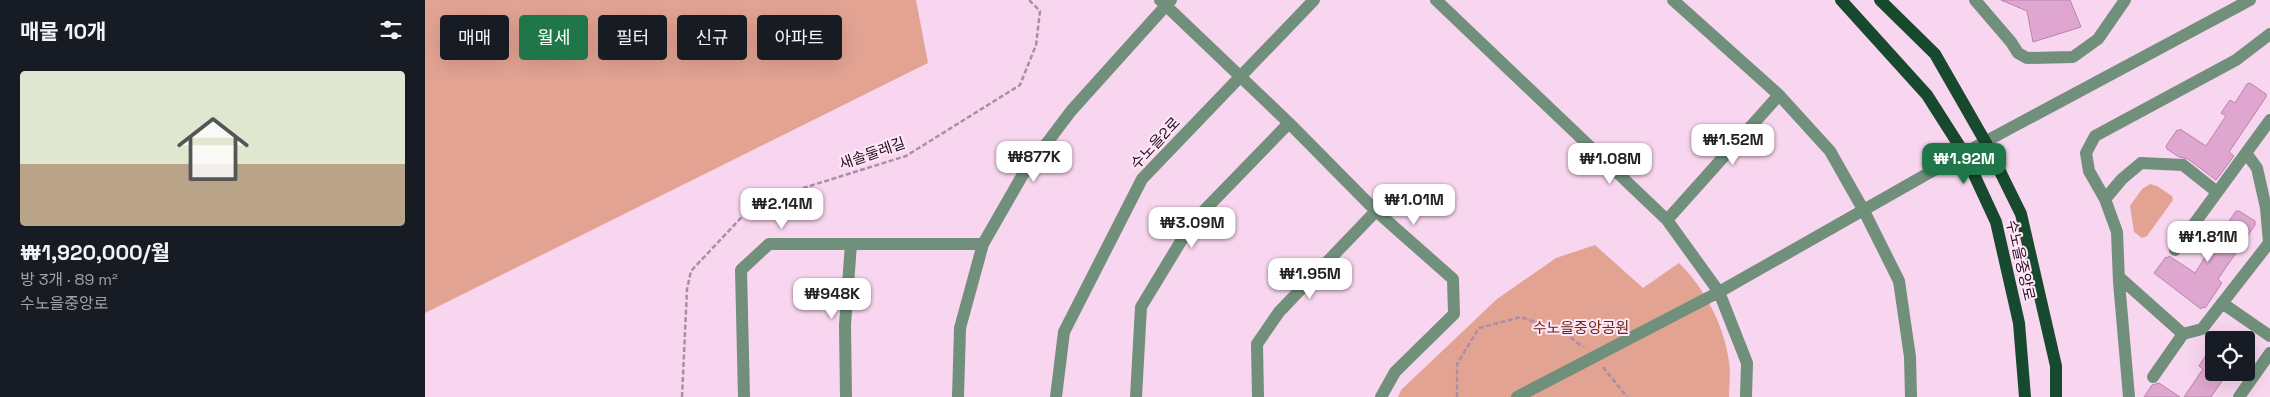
<!DOCTYPE html>
<html lang="ko">
<head>
<meta charset="utf-8">
<style>
	body { margin:0; font-family:"Space Grotesk","Noto Sans KR",sans-serif; background:#242831; color:#f1f3f6; height:100vh; display:flex; flex-direction:column; font-size:19px; white-space:nowrap }
	* { box-sizing:border-box; margin:0 }
	p { font-size:16px; color:#9ea1a6 }
	.icon { flex:none; width:28px; height:28px; fill:none; stroke:currentColor; stroke-width:2; stroke-linecap:round; stroke-linejoin:round }
	.map { position:relative; flex:1; overflow:hidden }
	.details { display:flex; flex-direction:column; background:#171b24; width:425px }
	.details>* { flex:none }
	.guide { position:absolute; left:15px; top:15px; width:475px; height:45px; display:flex; gap:10px }
	.fabs { position:absolute; left:1780px; top:331px; display:grid; gap:10px }
	.fabs a { display:grid; place-items:center; width:50px; height:50px; border-radius:5px; background:#171b24; box-shadow:0 5px 20px #0002; font-size:25px }
	.price { position:absolute; translate:-50% -42px; padding:0 11px; border-radius:10px; background:#fff; color:#222; font-size:16px; line-height:32px; filter:drop-shadow(0 1px 2px #0008) }
	.price::after { content:''; position:absolute; left:50%; top:30px; width:15px; height:11px; margin-left:-8px; background:inherit; clip-path:polygon(0 0,100% 0,50% 100%) }
	.price.selected { background:#1f7649; color:#fff }
	ul { padding:0; list-style:none }
	li { display:grid; align-content:center; gap:10px; height:265px; padding:0 20px }
	li+li { border-top:1px solid #363941 }
	li span { display:grid; place-items:center; height:155px; border-radius:5px; color:#555 }
	li>.icon { margin-inline-start:auto }
	span .icon { width:90px; height:90px; fill:#fffc; stroke-width:1 }
	li b { font-size:21px }
	h2 { display:flex; justify-content:space-between; align-items:center; height:60px; padding:0 20px; font-size:21px }
	.tag { padding:0 18px; border-radius:5px; background:#171b24; box-shadow:0 5px 20px #0002; font-size:18px; line-height:45px }
	.tag.selected { background:#1f7649; color:#fff }
	main { display:flex; flex:1; min-height:0 }
	.map>svg:first-child { display:block }
	.green { fill:#e3a392 }
	.building { fill:#dfa7d0; stroke:#b883aa }
	.lines { fill:none; stroke-linecap:round; stroke-linejoin:round }
	.path { stroke:#ab8ea3; stroke-width:2.5; stroke-dasharray:5 2.5; stroke-linecap:butt }
	.minor { stroke:#70907b; stroke-width:12 }
	.major { stroke:#16492d; stroke-width:12 }
	.labels { text-anchor:middle; dominant-baseline:central; stroke-width:4; stroke-linejoin:round; paint-order:stroke }
	.street-label { font-size:15px; fill:#24101f; stroke:#ffe7f8 }
	.park-label { font-size:15px; fill:#6d240f; stroke:#ffe7f8 }
</style>
</head>
<body>
<main>
<section class="details">
<h2>매물 10개<svg class="icon" aria-label="filters" viewBox="0 0 24 24"><path d="M4 7h16M4 17h16"/><circle cx="9" cy="7" r="2"/><circle cx="15" cy="17" r="2"/></svg></h2>
<ul>
<li><span style="background:linear-gradient(#dfe7d0 60%,#b9a48a 0)"><svg class="icon" aria-label="home" viewBox="0 0 24 24"><path d="M3 11l9-7 9 7M6 9v11h12V9"/></svg></span><div><b>₩1,920,000/월</b><p>방 3개 · 89 m²</p><p>수노을중앙로</p></div></li>
</ul>
</section>
<div class="map">
<svg width="1845" height="397" viewBox="0 0 1845 397">
	<rect width="100%" height="100%" fill="#f9d6ef"/>
	<path class="green" d="M0 0H491L503 63 0 313Z
		M1725 184 1732 186 1747 196 1748 200 1722 236 1717 238 1709 232 1705 206 1717 189Z
		M1170 245 1218 288 1254 263C1279 287 1300 327 1304 362 1306 373 1304 386 1304 397H973L976 390 1072 299 1131 258Z"/>
	<path class="building" d="M1576 0H1645L1656 27 1608 42 1602 11Z
		M1825 83 1841 94V97L1804 152 1809 156 1791 180 1763 159 1754 157 1742 149 1741 146 1752 130 1754 131 1755 129 1781 146 1801 116 1796 113 1805 100 1810 103 1822 84Z
		M1811 211H1814L1830 221V225L1793 279 1797 283 1780 308 1778 307 1776 309 1729 273 1741 257 1742 258 1744 256 1770 273 1789 243 1785 240 1794 227 1798 230Z
		M1789 343V372H1803L1786 397H1759L1778 369 1774 366Z
		M1734 383 1755 397H1719L1727 385Z"/>
	<g class="lines">
		<path class="path" d="M1178 367 1202 397
			M257 397 262 289 266 271 330 203 481 156 595 85 611 45 615 11 604 0
			M1032 397V364L1054 328 1096 317 1138 332 1158 347"/>
		<path class="minor" d="M735 0 864 123 951 211 1028 279 1029 314 970 372 956 397
			M1011 0 1242 220 1294 292 1322 363 1321 397
			M1248 0 1354 95 1405 151 1439 211 1474 281 1485 357 1486 397
			M1550 0 1586 42 1593 53 1602 58 1648 57 1673 39 1700 0
			M1680 199 1697 179 1716 163 1758 165 1792 192
			M1242 220 1354 95
			M1750 250 1845 120
			M1694 277 1758 334
			M1797 303 1845 336
			M1728 377 1758 334 1777 329 1844 243 1841 208 1832 168 1821 153
			M319 397 316 270 344 244H558
			M421 397 420 325 426 244
			M533 397 535 328 558 244 597 176 646 111 746 0
			M631 397 639 332 717 179 889 0
			M711 397 716 307 767 223 864 123
			M833 397 832 344 854 312 951 211
			M1092 397 1294 292 1539 153 1825 0
			M1704 397 1694 282 1692 232 1680 199 1664 171 1661 153 1670 136 1811 60 1845 34
			M1814 397 1845 353"/>
		<path class="major" d="M1416 0 1502 95 1539 153 1571 222 1594 323 1600 397
			M1455 0 1510 54 1561 143 1596 214 1631 366V397"/>
	</g>
	<g class="labels">
		<g class="street-label">
			<text transform="translate(730 143) rotate(-47)">수노을2로</text>
			<text transform="translate(447 153) rotate(-19)">새솔둘레길</text>
			<text transform="translate(1596 260) rotate(77)">수노을중앙로</text>
		</g>
		<g class="park-label">
			<text x="1156" y="327">수노을중앙공원</text>
		</g>
	</g>
</svg>
<div class="fabs">
<a><svg class="icon" aria-label="locate" viewBox="0 0 24 24"><circle cx="12" cy="12" r="6"/><path d="M12 2v4M12 18v4M2 12h4M18 12h4"/></svg></a>
</div>
<b class="price" style="left:1308px;top:166px">₩1.52M</b>
<b class="price" style="left:609px;top:183px">₩877K</b>
<b class="price" style="left:1185px;top:185px">₩1.08M</b>
<b class="price selected" style="left:1539px;top:185px">₩1.92M</b>
<b class="price" style="left:989px;top:226px">₩1.01M</b>
<b class="price" style="left:357px;top:230px">₩2.14M</b>
<b class="price" style="left:767px;top:249px">₩3.09M</b>
<b class="price" style="left:1783px;top:263px">₩1.81M</b>
<b class="price" style="left:885px;top:300px">₩1.95M</b>
<b class="price" style="left:407px;top:320px">₩948K</b>
<div class="guide">
<a class="tag">매매</a>
<a class="tag selected">월세</a>
<a class="tag">필터</a>
<a class="tag">신규</a>
<a class="tag">아파트</a>
</div>
</div>
</main>
</body>
</html>
